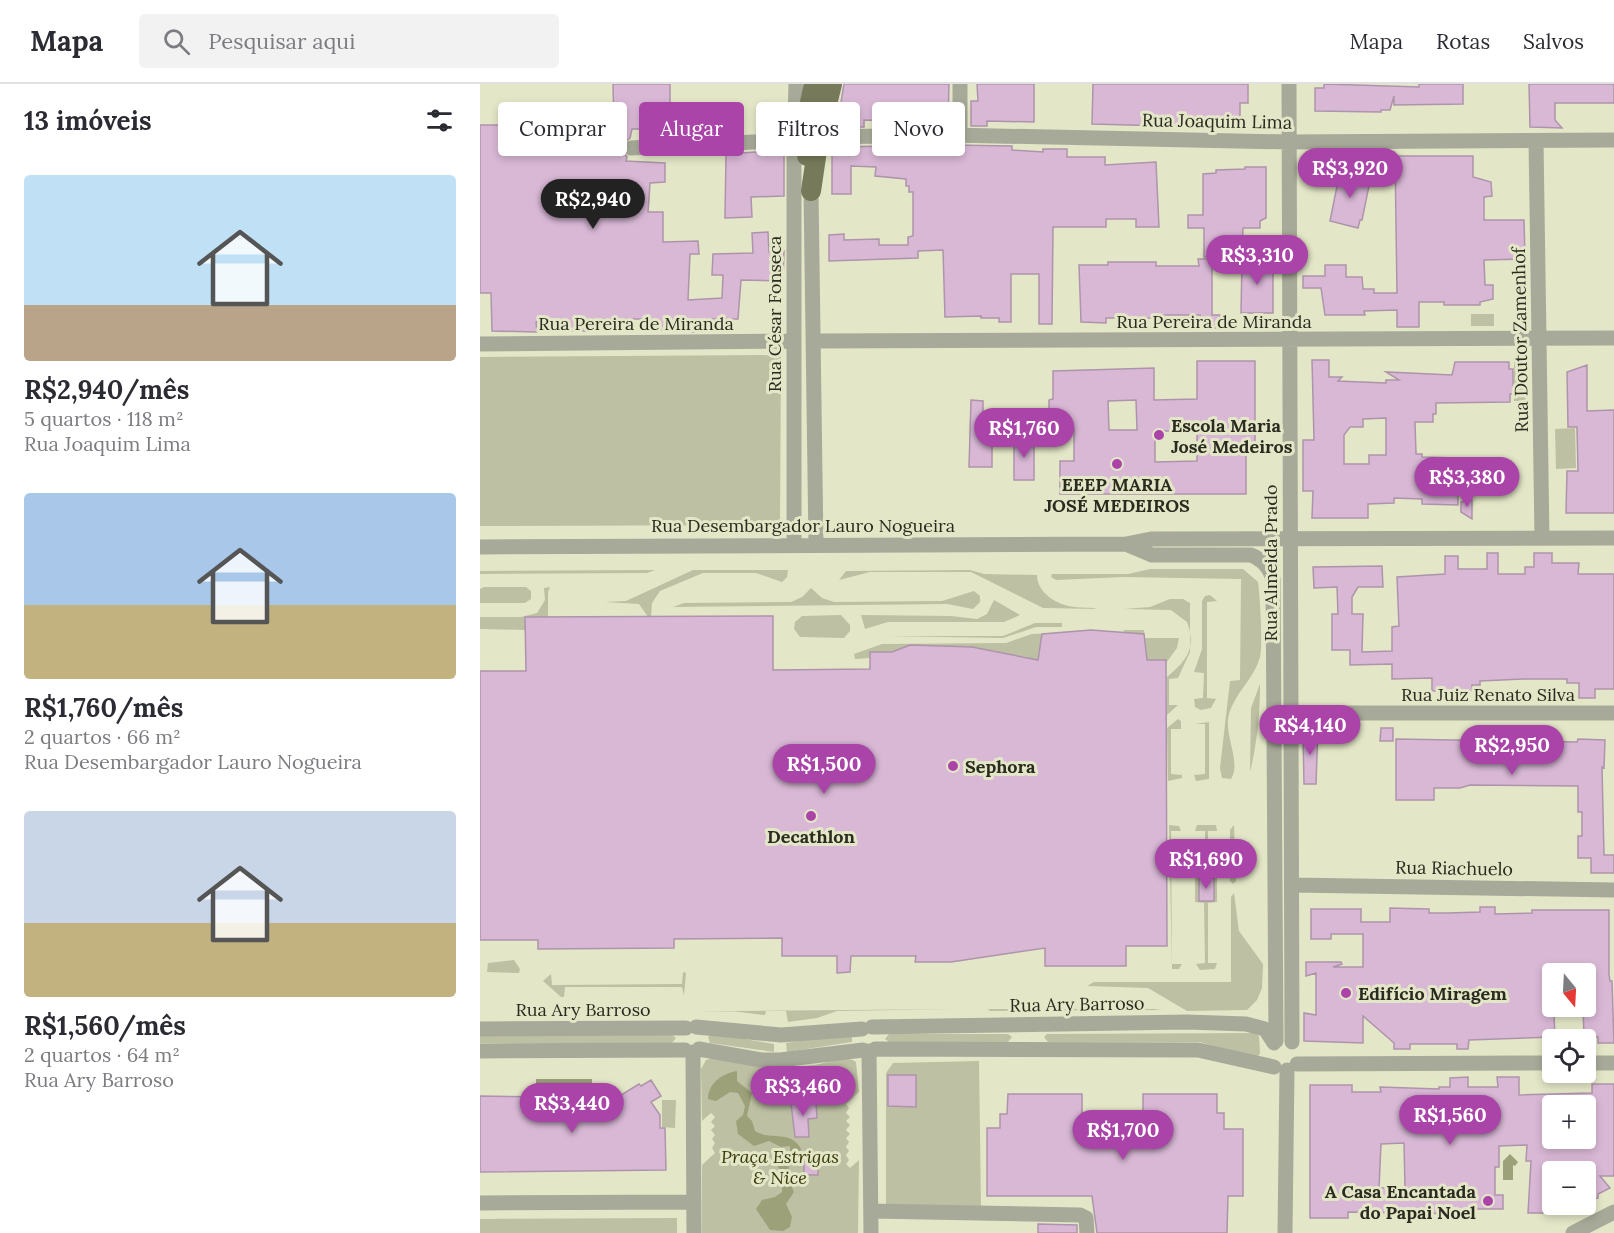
<!DOCTYPE html>
<html lang="pt">
<head>
<meta charset="utf-8">
<style>
	body { margin:0; font-family:Lora,serif; background:#f2f2f3; color:#2b2b33; height:100vh; display:flex; flex-direction:column; font-size:22px; white-space:nowrap }
	* { box-sizing:border-box; margin:0 }
	p { font-size:20px; color:#7c7c81 }
	.icon { flex:none; width:33px; height:33px; fill:none; stroke:currentColor; stroke-width:2; stroke-linecap:round; stroke-linejoin:round }
	.map { position:relative; flex:1; overflow:hidden }
	.panel { display:flex; flex-direction:column; background:#fff; width:480px }
	.panel>* { flex:none }
	.guide { position:absolute; left:18px; top:18px; width:570px; height:54px; display:flex; gap:12px }
	.needle { width:39px; rotate:162deg }
	.tools { position:absolute; left:1062px; top:879px; display:grid; gap:12px }
	.tools a { display:grid; place-items:center; width:54px; height:54px; border-radius:6px; background:#fff; box-shadow:0 3px 9px #0003; font-size:30px }
	.price { position:absolute; translate:-50% -51px; padding:0 14px; border-radius:21px; background:#aa44a8; color:#fff; font-size:20px; line-height:39px; filter:drop-shadow(0 2px 3px #0008) }
	.price::after { content:''; position:absolute; left:50%; top:36px; width:18px; height:14px; margin-left:-9px; background:inherit; clip-path:polygon(0 0,100% 0,50% 100%) }
	.price.active { background:#222; color:#fff }
	ul { padding:0; list-style:none }
	li { display:grid; align-content:center; gap:12px; height:318px; padding:0 24px }
	li span { display:grid; place-items:center; height:186px; border-radius:6px; color:#555 }
	li>.icon { margin-inline-start:auto }
	span .icon { width:108px; height:108px; fill:#fffc; stroke-width:1 }
	li b { font-size:26px }
	h2 { display:flex; justify-content:space-between; align-items:center; height:72px; padding:0 24px; font-size:26px }
	.pill { padding:0 21px; border-radius:6px; background:#fff; box-shadow:0 3px 9px #0003; font-size:21px; line-height:54px }
	.pill.active { background:#aa44a8; color:#fff }
	header { display:flex; align-items:center; gap:36px; box-sizing:border-box; height:84px; padding:0 30px; background:#fff; border-bottom:2px solid #e1e1e2 }
	header strong { font-size:28px }
	nav { display:flex; gap:33px; margin-inline-start:auto; font-size:21px }
	.search { width:420px; height:54px; background:#f2f2f3; display:flex; align-items:center; gap:15px; box-sizing:border-box; padding:0 21px; border-radius:6px; color:#7c7c81; font-size:22px }
	main { display:flex; flex:1; min-height:0 }
	.map>svg:first-child { display:block }
	.green { fill:#bdc0a2 }
	.water { fill:#9da179 }
	.building { fill:#d9b8d6; stroke:#ad94ab; stroke-width:1.5; fill-rule:evenodd }
	.lines { fill:none; stroke-linecap:round; stroke-linejoin:round }
	.minor { stroke:#a8aa99; stroke-width:15 }
	.major { stroke:#777a5a; stroke-width:20 }
	.poi-dot { fill:#aa44a8; stroke:#e4e7c7; stroke-width:2 }
	.labels { text-anchor:middle; dominant-baseline:central; stroke-width:6; stroke-linejoin:round; paint-order:stroke }
	.street-label { font-size:18px; fill:#2a2b1f; stroke:#e4e7c7 }
	.poi-label { font-size:18px; font-weight:bold; fill:#2a2b1f; stroke:#e4e7c7; text-anchor:start }
	.park-label { font-size:18px; font-style:italic; fill:#373907; stroke:#e4e7c7 }
</style>
</head>
<body>
<header>
<strong>Mapa</strong>
<div class="search"><svg class="icon" aria-label="search" viewBox="0 0 24 24"><circle cx="10" cy="10" r="6"/><path d="M15 15l6 6"/></svg>Pesquisar aqui</div>
<nav><a>Mapa</a><a>Rotas</a><a>Salvos</a></nav>
</header>
<main>
<section class="panel">
<h2>13 imóveis<svg class="icon" aria-label="filters" viewBox="0 0 24 24"><path d="M4 7h16M4 17h16"/><circle cx="9" cy="7" r="2"/><circle cx="15" cy="17" r="2"/></svg></h2>
<ul>
<li><span style="background:linear-gradient(#bfe0f5 70%,#b9a48a 0)"><svg class="icon" aria-label="home" viewBox="0 0 24 24"><path d="M3 11l9-7 9 7M6 9v11h12V9"/></svg></span><div><b>R$2,940/mês</b><p>5 quartos · 118 m²</p><p>Rua Joaquim Lima</p></div></li>
<li><span style="background:linear-gradient(#a9c7e8 60%,#c2b280 0)"><svg class="icon" aria-label="home" viewBox="0 0 24 24"><path d="M3 11l9-7 9 7M6 9v11h12V9"/></svg></span><div><b>R$1,760/mês</b><p>2 quartos · 66 m²</p><p>Rua Desembargador Lauro Nogueira</p></div></li>
<li><span style="background:linear-gradient(#c9d6e8 60%,#c2b280 0)"><svg class="icon" aria-label="home" viewBox="0 0 24 24"><path d="M3 11l9-7 9 7M6 9v11h12V9"/></svg></span><div><b>R$1,560/mês</b><p>2 quartos · 64 m²</p><p>Rua Ary Barroso</p></div></li>
</ul>
</section>
<div class="map">
<svg width="1134" height="1149" viewBox="0 0 1134 1149">
	<rect width="100%" height="100%" fill="#e4e7c7"/>
	<path class="green" d="M991 230H1014V242H991Z
		M301 271 300 441 0 442V273Z
		M1034 278H1045L1046 317H1034Z
		M1095 344 1096 384 1076 385 1075 345Z
		M670 485H763L778 498C780 512 783 560 780 573 774 596 751 612 748 636 746 654 761 680 751 695L742 694 740 684 750 597 760 596 761 495 643 493 576 496 571 493 572 490H648Z
		M175 486 167 489 0 490V487Z
		M213 486H308L307 493 302 498 276 489H223L180 507 172 519 171 533H168L159 520 125 518 146 517Z
		M490 486 504 490 557 491C557 509 577 521 594 523 602 524 611 523 618 525L563 524 491 488H390L359 496 366 487Z
		M4 503H46L51 507V515L45 519H0V505Z
		M70 503 68 508V533L46 546 0 545V533H41L57 529 65 516 64 504Z
		M331 504 342 514 354 518 462 517 494 507 500 512V518L493 525 467 520 193 523 204 519 311 518 322 513Z
		M730 511 737 517 727 518V614L736 615 731 624 721 626 715 623 714 615 723 614 724 589 714 588 722 565V517L725 512Z
		M690 515H703L710 519V568L698 594 689 595V621H698L687 631V593C706 577 717 565 707 538L691 526 644 525 670 523Z
		M514 516 540 531 524 538H408L385 545 381 531 471 532 497 535 507 530Z
		M361 531 370 541V547L364 554 320 553 314 545 315 538 322 532Z
		M555 539H582V543H556L523 554 407 552H523Z
		M643 546H664L665 554H699L697 564 686 579V576H667L664 550H646Z
		M579 549 559 565 558 577H547V573L471 562 430 561 412 568H390V574L375 575 374 570 402 560 526 559 552 550Z
		M780 600C780 631 777 659 770 688L771 624Z
		M698 635 701 637V645H691V690L702 691V694L688 697 687 644Z
		M729 638V695L716 697 714 691 725 690V640H715Z
		M689 741 699 742 701 747H691L692 880H702L699 885H692Z
		M717 741H736L737 747H728V792L737 793V818L728 819V879H737L735 885 720 886 716 880 725 879 724 819 715 818V793L725 792V747H715Z
		M754 741 756 797 753 800 750 797V746Z
		M754 809 759 847 783 880 782 904 777 916 767 926 707 927 668 904 607 902 614 898H751V813Z
		M34 876 40 885 39 889 7 888 8 879Z
		M203 888 206 889 204 912 202 903H85L84 913H81L63 897 71 890 72 901 202 900Z
		M480 925 357 927 337 934 308 938 306 927H286L285 931 251 927 0 929Z
		M508 925H674L681 926 510 927Z
		M775 949 779 952 780 969 777 974 771 975 720 958H568L564 953 567 950Z
		M234 950 294 960V968L230 959 228 953Z
		M368 950 372 951V958L307 968 306 959Z
		M409 950H528L532 953 528 958H409L405 955Z
		M0 951H192L196 954 192 959H0Z
		M232 974C267 980 299 986 335 981 347 979 365 970 376 978L379 1008 366 1020 369 1024 366 1029 370 1033 366 1037 370 1041 366 1046 370 1050 366 1054 369 1058 366 1063 369 1067 366 1071 369 1076 366 1080 370 1084 379 1076 378 1149H222V1081L235 1069 232 1064 235 1059 232 1055 235 1051 231 1046 235 1042 231 1038 235 1033 231 1029 222 1037 221 985 226 976Z
		M499 977 501 1122H406V989L413 979Z
		M182 1016H196L195 1044 182 1043Z
		M197 1134V1149H0V1135Z"/>
	<path class="water" d="M257 987V997L272 1009 267 1032 272 1037 275 1047C290 1057 311 1045 321 1065L318 1078 309 1082C308 1090 310 1100 314 1108L306 1120 312 1133 310 1143 303 1147 290 1146 276 1125 282 1116 295 1113 302 1108 303 1092 297 1081 299 1076 310 1072V1062L301 1063 289 1057 274 1062 258 1050 256 1037 263 1031 265 1022 258 1009 250 1008 236 1017 228 1015C228 999 243 989 257 987Z
		M56 995H112V1009H94L93 1004H56Z
		M1030 1070 1038 1078 1035 1082 1033 1081V1096H1023V1077Z"/>
	<path class="building" d="M133 0H190V45H152L150 54 143 59 141 65 147 73 146 77 185 79V98L170 99 168 128H183V158L218 157 219 170H210L208 216 242 214 243 191H232L233 170 273 169 272 149 288 148 289 168 304 167 303 197 261 196 258 235H226L223 246 214 248 163 244V235H108L107 247H84V237L56 238 57 248 12 247 11 209H0V41H55V48L134 47Z
		M364 0H469L468 38 384 36V43H357Z
		M497 0H554V38L507 37V42H491V17H498Z
		M613 0H768V19H760V44L612 40Z
		M844 0 939 3V0H983V20L914 21V12L910 26H901V28L835 27V4H844Z
		M1049 0H1134V19H1075V36L1082 44 1050 43Z
		M471 61 532 62V66L563 68V65H587V73H625V81L676 78 679 143H656V135H626V143H573L572 240H559V190H531V238H519V234H501V232L465 233 463 166 438 167V174L349 177V151L364 150V156L399 155V161H428V153L433 152V108H429V102H426V95L395 92 396 83 371 82V110H352V63Z
		M304 66V112L271 113 272 133 245 134 246 70Z
		M915 72H993V93L1011 98 1012 112 1004 113V136H1044L1045 175 1004 176 1005 201H1013V215L1000 218V221H964V218H939V243H917V226L884 227 885 231H845L841 204H823V192H845V181H866V193H882L883 205H894V209H917Z
		M765 83H786V134L780 137V144H763L762 173H724V144H708V131H723V90L736 89V86L765 85Z
		M864 85 891 92 882 136H880L878 144 850 137 859 92 862 93Z
		M718 175H732V231H740V244H723L720 231H676V234H626V239L601 238 599 181H628V178H676V182H719Z
		M762 175 793 176V229H761Z
		M832 276H849V293H862L858 297 906 299V296H919L906 288 972 291 975 278H1029V285H1033V310H1030V318L956 319V330H953V338H935L936 370H942V373L977 374 978 421 942 420V415L914 414V419L888 420V434H832L833 407H823V356H834ZM906 334V371H889V380H864V351L870 343H883V335Z
		M717 277H775V361H766V410H580V377H594V345H569V316L573 315V287L674 284V316L717 315ZM656 316 657 346H629L628 317ZM675 347H717V377L675 378Z
		M1107 281V327L1134 326V429H1086L1087 387H1098L1097 343H1088L1087 288Z
		M491 316 503 317V332H512V383H489Z
		M534 353 554 354V396H534Z
		M992 416V435L981 428V418Z
		M1007 469H1018V490H1045V483H1054V469H1072V479H1099L1098 490H1134V605H1115V614H1099V599H1087V595H1043L1000 597V601H992V606L952 607V594L912 595V580L870 581V566H852V530H858L857 503 834 504 833 483 902 482 903 503H878L872 513V530H883L882 568 912 567V543L919 542 917 493 965 490V472H978V485H1007Z
		M293 532V586L390 585V568H412L430 561 492 563 558 576 562 550 611 546 664 550 667 576H686L687 862H646V882H565V864L471 878H435L436 872H371L370 888 357 889V872H302V854L194 855V864L58 865V856H0V587H46L45 533Z
		M829 644H838L836 700H824L823 650Z
		M901 644H913V657H900Z
		M916 655 1097 658 1098 655 1125 656 1124 684 1122 683 1124 771H1134V789H1111V774H1098V752H1102V728H1098V702L990 701 980 704H954V716H916Z
		M719 794H734V817H719Z
		M1000 823H1015V830L1052 829V826H1129V891L1130 897H1132L1134 959H1118V953H1104L1103 922 1110 921 1109 898H1106V890H1072L1075 953 989 956 988 965H977V960H930V965H914V959L883 932V959L824 957V929L836 931V889L826 892V878H861L862 880 853 883H883V850H851V855H831V825H881V838H910V824L949 825V829H968L1000 828Z
		M408 991H436V1023L408 1022Z
		M988 993V1003H1018L1017 993H1039V1011L1112 1009V1000H1134V1092H1120L1130 1104 1118 1110V1114L1106 1115 1104 1078H1079V1088H1072V1129H1048L1051 1077H1046L1047 1061 1019 1062V1083H1015V1111H1023V1125H987V1130L868 1128V1134H830V1001H872V1008H901L900 1003 959 1005V1003H970V994ZM1072 1022H1112V1046H1106V1054H1072ZM924 1059 925 1104H899L901 1060Z
		M171 996 181 1012 171 1018 180 1031V1044H185L186 1086 0 1088V1012L72 1013 73 1009 87 1011 86 1019H91V1024L122 1023 159 1000 161 1002Z
		M528 1010H602V1029H609V1045L656 1046V1030H663V1010H737V1029H744V1045H763V1112H748L747 1149H617L612 1112H507V1044H520V1030H527Z
		M336 1018 337 1034 328 1035 329 1053H315L311 1019Z
		M338 1077V1091H324V1078Z
		M558 1140 597 1141V1149H558Z"/>
	<g class="lines">
		<path class="minor" d="M480 0V51
			M809 0 812 958
			M339 53 471 51 809 58 1134 56
			M1056 57 1062 454
			M151 64 314 56
			M331 107 336 461
			M334 257 1134 254
			M0 260 313 257
			M646 460 672 471H771C783 476 789 483 793 495L796 957
			M314 461V73L316 0
			M0 463 646 460 671 455 1134 454
			M810 629H1134
			M813 801 1134 806
			M216 943 301 951 382 945
			M392 943 707 938 766 940 785 945 794 959
			M0 945 206 944
			M219 965 281 976H300L383 966
			M395 965 718 966 794 983
			M0 967 205 966
			M389 967 391 1149
			M213 968 214 1149
			M1106 979H1134
			M817 980 1072 979
			M0 1119 213 1118
			M391 1127 600 1131 606 1134 607 1149
			M805 1149 807 986
			M1093 1149 1134 1128"/>
		<path class="major" d="M327 72V32L334 0
			M331 107 339 53 352 0"/>
	</g>
	<g class="poi-dot">
		<circle cx="679" cy="351" r="6"/>
		<circle cx="637" cy="380" r="6"/>
		<circle cx="473" cy="682" r="6"/>
		<circle cx="331" cy="732" r="6"/>
		<circle cx="866" cy="909" r="6"/>
		<circle cx="1008" cy="1117" r="6"/>
	</g>
	<g class="labels">
		<g class="street-label">
			<text transform="translate(737 37) rotate(1)">Rua Joaquim Lima</text>
			<text transform="translate(294 230) rotate(-90)">Rua César Fonseca</text>
			<text x="734" y="237">Rua Pereira de Miranda</text>
			<text x="156" y="239">Rua Pereira de Miranda</text>
			<text transform="translate(1040 256) rotate(-91)">Rua Doutor Zamenhof</text>
			<text x="323" y="441">Rua Desembargador Lauro Nogueira</text>
			<text transform="translate(790 479) rotate(-90)">Rua Almeida Prado</text>
			<text x="1008" y="610">Rua Juiz Renato Silva</text>
			<text transform="translate(974 784) rotate(1)">Rua Riachuelo</text>
			<text transform="translate(597 920) rotate(-1)">Rua Ary Barroso</text>
			<text x="103" y="925">Rua Ary Barroso</text>
		</g>
		<g class="poi-label">
			<text x="691" y="341">Escola Maria<tspan x="691" dy="21">José Medeiros</tspan></text>
			<text x="637" y="400" text-anchor="middle">EEEP MARIA<tspan x="637" dy="21">JOSÉ MEDEIROS</tspan></text>
			<text x="485" y="682">Sephora</text>
			<text x="331" y="752" text-anchor="middle">Decathlon</text>
			<text x="878" y="909">Edifício Miragem</text>
			<text x="996" y="1107" text-anchor="end">A Casa Encantada<tspan x="996" dy="21">do Papai Noel</tspan></text>
		</g>
		<g class="park-label">
			<text x="300" y="1072">Praça Estrigas<tspan x="300" dy="21">&amp; Nice</tspan></text>
		</g>
	</g>
</svg>
<div class="tools">
<a><svg class="needle" viewBox="-14 -14 28 28"><path d="M0-13l5 13h-10z" fill="#e53935"/><path d="M0 13l5-13h-10z" fill="#7c7c81"/></svg></a>
<a><svg class="icon" aria-label="locate" viewBox="0 0 24 24"><circle cx="12" cy="12" r="6"/><path d="M12 2v4M12 18v4M2 12h4M18 12h4"/></svg></a>
<a>+</a>
<a>−</a>
</div>
<b class="price" style="left:870px;top:115px">R$3,920</b>
<b class="price active" style="left:113px;top:146px">R$2,940</b>
<b class="price" style="left:777px;top:202px">R$3,310</b>
<b class="price" style="left:544px;top:375px">R$1,760</b>
<b class="price" style="left:987px;top:424px">R$3,380</b>
<b class="price" style="left:830px;top:672px">R$4,140</b>
<b class="price" style="left:1032px;top:692px">R$2,950</b>
<b class="price" style="left:344px;top:711px">R$1,500</b>
<b class="price" style="left:726px;top:806px">R$1,690</b>
<b class="price" style="left:323px;top:1033px">R$3,460</b>
<b class="price" style="left:92px;top:1050px">R$3,440</b>
<b class="price" style="left:970px;top:1062px">R$1,560</b>
<b class="price" style="left:643px;top:1077px">R$1,700</b>
<div class="guide">
<a class="pill">Comprar</a>
<a class="pill active">Alugar</a>
<a class="pill">Filtros</a>
<a class="pill">Novo</a>
</div>
</div>
</main>
</body>
</html>
